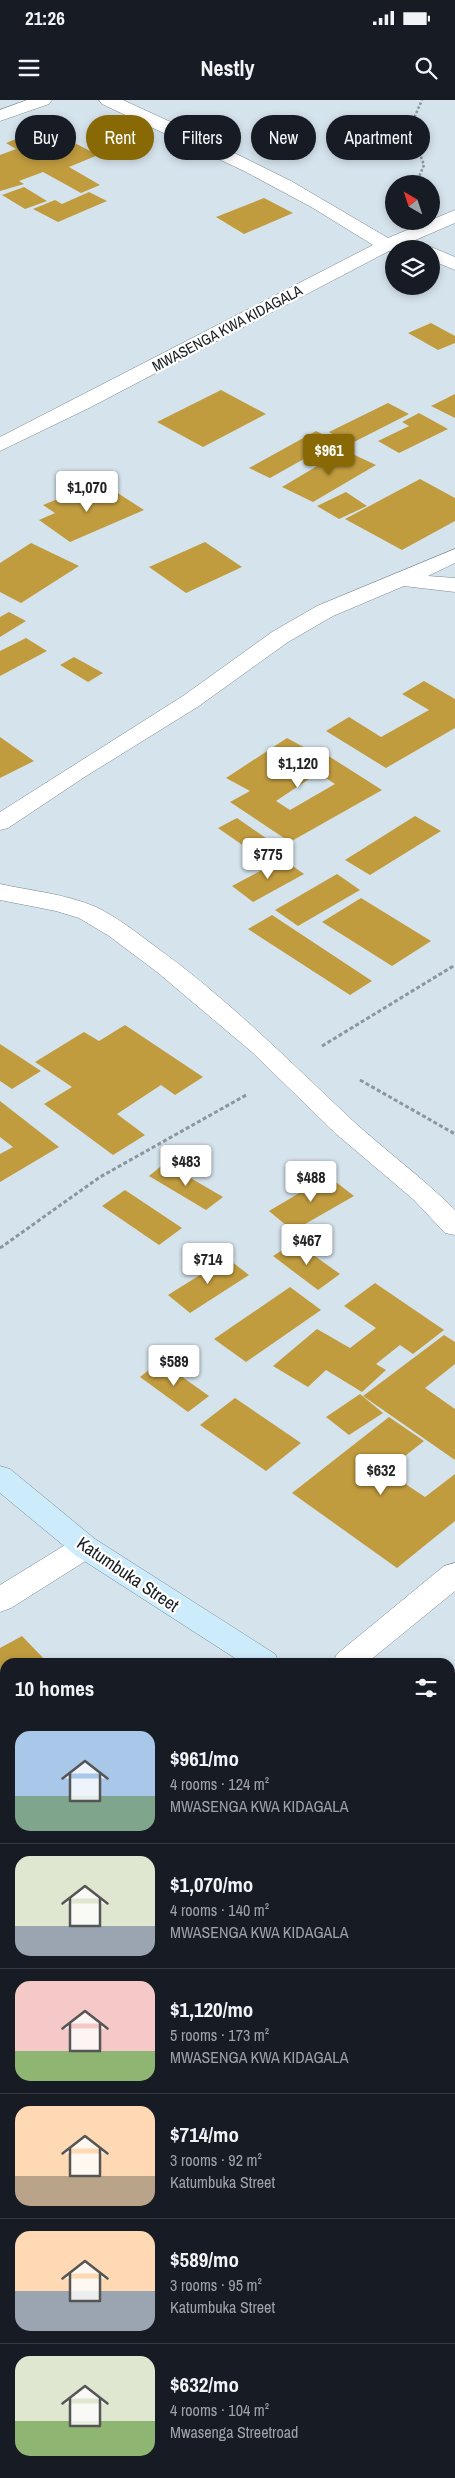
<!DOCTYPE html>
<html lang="en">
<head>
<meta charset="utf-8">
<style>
	body { margin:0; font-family:"Archivo Narrow",sans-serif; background:#242831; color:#f1f3f6; height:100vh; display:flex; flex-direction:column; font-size:19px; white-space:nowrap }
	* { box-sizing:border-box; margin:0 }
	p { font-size:16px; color:#9ea1a6 }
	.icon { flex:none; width:28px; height:28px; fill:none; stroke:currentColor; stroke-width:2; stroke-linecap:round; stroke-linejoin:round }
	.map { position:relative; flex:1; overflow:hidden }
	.side { position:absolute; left:0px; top:1558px; width:455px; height:821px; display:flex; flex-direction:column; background:#171b24; border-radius:15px 15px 0 0; box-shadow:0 2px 8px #0003 }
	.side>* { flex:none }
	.top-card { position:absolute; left:15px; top:15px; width:425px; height:45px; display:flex; gap:10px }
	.needle { width:32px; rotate:321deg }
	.controls { position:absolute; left:385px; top:75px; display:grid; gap:10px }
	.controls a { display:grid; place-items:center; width:55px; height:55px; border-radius:50%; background:#171b24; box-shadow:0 2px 8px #0003; font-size:25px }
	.price { position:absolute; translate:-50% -42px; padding:0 11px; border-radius:5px; background:#fff; color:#222; font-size:16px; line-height:32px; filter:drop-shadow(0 1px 2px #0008) }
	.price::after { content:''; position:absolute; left:50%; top:30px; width:15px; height:11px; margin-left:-8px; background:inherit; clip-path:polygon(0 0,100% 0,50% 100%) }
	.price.active { background:#886905; color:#fff }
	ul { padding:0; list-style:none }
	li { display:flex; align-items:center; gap:15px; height:125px; padding:0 15px }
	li+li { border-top:1px solid #363941 }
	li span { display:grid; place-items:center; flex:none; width:140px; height:100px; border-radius:15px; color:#555 }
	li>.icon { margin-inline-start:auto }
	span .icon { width:60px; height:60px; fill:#fffc; stroke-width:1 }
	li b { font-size:21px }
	h2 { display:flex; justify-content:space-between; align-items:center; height:60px; padding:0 15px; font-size:21px }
	.tag { padding:0 18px; border-radius:22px; background:#171b24; box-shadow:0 2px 8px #0003; font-size:18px; line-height:45px }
	.tag.active { background:#886905; color:#fff }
	.status { display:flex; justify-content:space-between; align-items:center; height:35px; padding:0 25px; background:#171b24; direction:ltr }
	.status svg { height:14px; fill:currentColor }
	header { display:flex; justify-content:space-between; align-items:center; height:65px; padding:0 15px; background:#171b24; font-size:22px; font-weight:700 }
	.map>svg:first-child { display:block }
	.building { fill:#c19c3f; fill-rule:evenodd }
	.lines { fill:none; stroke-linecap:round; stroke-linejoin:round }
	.service-casing { stroke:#7b8890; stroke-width:2 }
	.minor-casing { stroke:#7b8890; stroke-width:1 }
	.secondary-casing { stroke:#7b8890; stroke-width:1 }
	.path-far1 { stroke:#8b969d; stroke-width:2.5; stroke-dasharray:2.5 2; stroke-linecap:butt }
	.path { stroke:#8b969d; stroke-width:3; stroke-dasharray:4 2.5; stroke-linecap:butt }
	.service { fill:#fff; fill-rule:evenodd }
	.minor { fill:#fff; fill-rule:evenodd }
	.secondary { fill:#ccebfb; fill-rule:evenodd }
	.labels { text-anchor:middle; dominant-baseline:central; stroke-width:4.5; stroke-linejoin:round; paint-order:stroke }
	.far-street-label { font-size:15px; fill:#191e22; stroke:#fff }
	.street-label { font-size:18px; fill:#191e22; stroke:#fff }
</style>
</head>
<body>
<div class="status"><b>21:26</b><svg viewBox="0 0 49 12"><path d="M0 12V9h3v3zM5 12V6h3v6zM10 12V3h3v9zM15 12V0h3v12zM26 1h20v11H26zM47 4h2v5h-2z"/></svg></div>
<header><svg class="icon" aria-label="menu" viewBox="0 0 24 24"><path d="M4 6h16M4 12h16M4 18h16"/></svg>Nestly<svg class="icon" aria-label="search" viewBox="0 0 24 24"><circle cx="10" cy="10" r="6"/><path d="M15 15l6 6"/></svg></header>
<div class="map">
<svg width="455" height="2378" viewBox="0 0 455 2378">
	<rect width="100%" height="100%" fill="#d5e3ec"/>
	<path class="building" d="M58 22 76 32 63 37 98 55 69 67 100 85 81 93 43 72 19 81 24 84 0 91V55L16 49 6 43Z
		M24 87 47 101 25 109 2 95Z
		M89 92 107 101 58 122 33 109 55 100 62 104Z
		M264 98 293 113 244 134 216 117Z
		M431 223 455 236V243L438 250 408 233Z
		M221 290 266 314 203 347 157 322Z
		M455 294V318L431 306Z
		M388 303 409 314 350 344 329 332Z
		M419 313 448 329 399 353 378 341 409 326 402 322Z
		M316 331 336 341 270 378 249 368Z
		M344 350 376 365 313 402 282 387Z
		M420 379 455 398V421L402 450 345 419Z
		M87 387 99 396 113 390 144 410 70 442 39 420 55 413 43 405Z
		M346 392 367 406 339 419 317 406Z
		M205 442 242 467 186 493 149 467Z
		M31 443 79 466 21 503 0 492V463Z
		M9 512 26 521 0 537V517Z
		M26 538 47 551 0 576V551Z
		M74 557 103 573 88 582 60 565Z
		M424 581 455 599V628L386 668 326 631 349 617 381 637 429 610 402 594Z
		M0 637 34 661 0 678Z
		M287 638 322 657 327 655 382 690 290 742 230 702 250 691 226 678ZM318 673 335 684 290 710 276 701Z
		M415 716 441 731 370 775 345 760Z
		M237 718 283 750 264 760 218 728Z
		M283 759 304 774 253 802 232 786Z
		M337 774 360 790 298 826 275 810Z
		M361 798 431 841 392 866 322 822Z
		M272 815 372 881 350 895 248 829Z
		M125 925 203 977 175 995 161 985 117 1014 145 1035 113 1055 44 1004 72 987 35 962 84 932 99 941Z
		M0 944 41 971 12 989 0 981Z
		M0 1001 59 1047 0 1082V1054L13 1047 0 1037Z
		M165 1063 223 1097 206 1110 149 1076Z
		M328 1076 354 1096 293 1131 269 1111Z
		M125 1090 182 1128 159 1145 102 1106Z
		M295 1142 340 1174 318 1190 273 1156Z
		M227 1158 249 1175 190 1213 168 1195Z
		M375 1183 444 1230 413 1254 400 1245 376 1264 386 1270 362 1292 326 1270 308 1287 273 1266 317 1229 350 1248 376 1228 344 1206Z
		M290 1187 321 1210 246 1262 214 1239Z
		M444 1235 455 1242V1264L425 1288 455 1309V1360L363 1296Z
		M160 1261 209 1296 188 1312 140 1277Z
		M360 1294 383 1313 349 1335 326 1317Z
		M235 1298 301 1343 266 1371 200 1325Z
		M389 1317 424 1341 386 1371 425 1397 455 1374V1421L397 1468 292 1393Z
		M22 1536 47 1562H5V1631L0 1634V1548Z
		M450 2084 455 2089V2149L450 2153Z"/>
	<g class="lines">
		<g class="service-casing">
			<path id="service" d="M455 1771V1794L450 1796V1773Z
				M5 2106V2133L0 2135V2108Z"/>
		</g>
		<g class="minor-casing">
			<path id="minor" d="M27 0H52L49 4 0 21V10Z
				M99 0H123L186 29 291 81 388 138 455 110V123L406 144 410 149H394V152L389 151 89 308 0 351V337L373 145 313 108 244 71 102 4Z
				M431 147 455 157V170L431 160V149H425Z
				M455 449V463L428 476 455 478V492L404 486 333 516 288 542 199 606 83 678 8 728 0 730V712L183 596 272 532 317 506Z
				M0 784C32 791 66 794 96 807 117 817 137 833 156 847 227 898 288 960 352 1020 386 1051 423 1078 455 1110V1135L445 1133 414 1100 335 1033 253 953 157 872 109 836 79 818 56 811 0 800Z
				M85 1436 95 1439 100 1447 95 1455 11 1508 0 1512V1485L75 1439Z
				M455 1463V1491L368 1562H333L337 1554 444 1466Z"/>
		</g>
		<g class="secondary-casing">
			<path id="secondary" d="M0 1366 10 1369 95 1439 275 1554 279 1562H241L75 1455 0 1393Z
				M450 1686 455 1688V1716L450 1714Z"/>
		</g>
		<path class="path-far1" d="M416 84 424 65 410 27 422 0"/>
		<path class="path" d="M322 946 455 865
			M360 980 455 1034
			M0 1148 100 1077 248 994"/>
		<use href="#service" class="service"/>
		<use href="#minor" class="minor"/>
		<use href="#secondary" class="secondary"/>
	</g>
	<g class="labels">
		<g class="far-street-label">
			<text transform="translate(227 228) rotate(-28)">MWASENGA KWA KIDAGALA</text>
		</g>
		<g class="street-label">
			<text transform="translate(128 1474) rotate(34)">Katumbuka Street</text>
		</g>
	</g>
</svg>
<div class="controls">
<a><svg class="needle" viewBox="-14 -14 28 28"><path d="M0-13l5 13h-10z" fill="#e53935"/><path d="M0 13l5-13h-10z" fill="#9ea1a6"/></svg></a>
<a><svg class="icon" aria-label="layers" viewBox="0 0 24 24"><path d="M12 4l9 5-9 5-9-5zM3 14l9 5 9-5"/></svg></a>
</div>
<b class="price active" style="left:329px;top:376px">$961</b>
<b class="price" style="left:87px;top:413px">$1,070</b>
<b class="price" style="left:298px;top:689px">$1,120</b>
<b class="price" style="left:268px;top:780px">$775</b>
<b class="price" style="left:186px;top:1087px">$483</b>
<b class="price" style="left:311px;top:1103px">$488</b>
<b class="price" style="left:307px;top:1166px">$467</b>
<b class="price" style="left:208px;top:1185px">$714</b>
<b class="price" style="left:174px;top:1287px">$589</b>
<b class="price" style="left:381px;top:1396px">$632</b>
<div class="top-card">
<a class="tag">Buy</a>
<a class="tag active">Rent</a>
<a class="tag">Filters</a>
<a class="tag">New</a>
<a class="tag">Apartment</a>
</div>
<section class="side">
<h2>10 homes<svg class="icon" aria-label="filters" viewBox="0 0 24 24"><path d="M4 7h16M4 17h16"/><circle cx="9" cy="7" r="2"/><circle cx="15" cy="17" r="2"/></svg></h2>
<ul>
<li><span style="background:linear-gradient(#a9c7e8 65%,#7fa58c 0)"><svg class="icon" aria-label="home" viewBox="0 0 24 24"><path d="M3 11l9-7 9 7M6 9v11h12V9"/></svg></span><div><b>$961/mo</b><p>4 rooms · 124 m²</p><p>MWASENGA KWA KIDAGALA</p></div></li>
<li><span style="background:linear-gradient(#dfe7d0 70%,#9aa5b1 0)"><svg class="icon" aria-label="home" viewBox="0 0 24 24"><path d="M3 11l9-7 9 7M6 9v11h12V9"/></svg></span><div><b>$1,070/mo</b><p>4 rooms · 140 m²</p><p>MWASENGA KWA KIDAGALA</p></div></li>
<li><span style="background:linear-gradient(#f6c9c9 70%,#8fb573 0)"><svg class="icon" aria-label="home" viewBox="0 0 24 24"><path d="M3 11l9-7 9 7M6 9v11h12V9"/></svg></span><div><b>$1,120/mo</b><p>5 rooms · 173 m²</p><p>MWASENGA KWA KIDAGALA</p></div></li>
<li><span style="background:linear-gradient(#ffd9b3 70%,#b9a48a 0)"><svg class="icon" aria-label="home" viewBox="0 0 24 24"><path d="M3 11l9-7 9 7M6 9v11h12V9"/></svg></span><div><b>$714/mo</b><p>3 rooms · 92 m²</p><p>Katumbuka Street</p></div></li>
<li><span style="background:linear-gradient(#ffd9b3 60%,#9aa5b1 0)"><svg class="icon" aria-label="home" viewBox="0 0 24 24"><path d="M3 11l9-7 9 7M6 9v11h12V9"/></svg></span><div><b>$589/mo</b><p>3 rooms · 95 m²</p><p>Katumbuka Street</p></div></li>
<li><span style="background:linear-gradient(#dfe7d0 65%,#8fb573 0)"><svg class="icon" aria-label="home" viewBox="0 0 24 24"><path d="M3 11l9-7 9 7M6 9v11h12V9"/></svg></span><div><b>$632/mo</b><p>4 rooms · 104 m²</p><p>Mwasenga Streetroad</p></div></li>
</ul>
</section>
</div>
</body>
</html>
